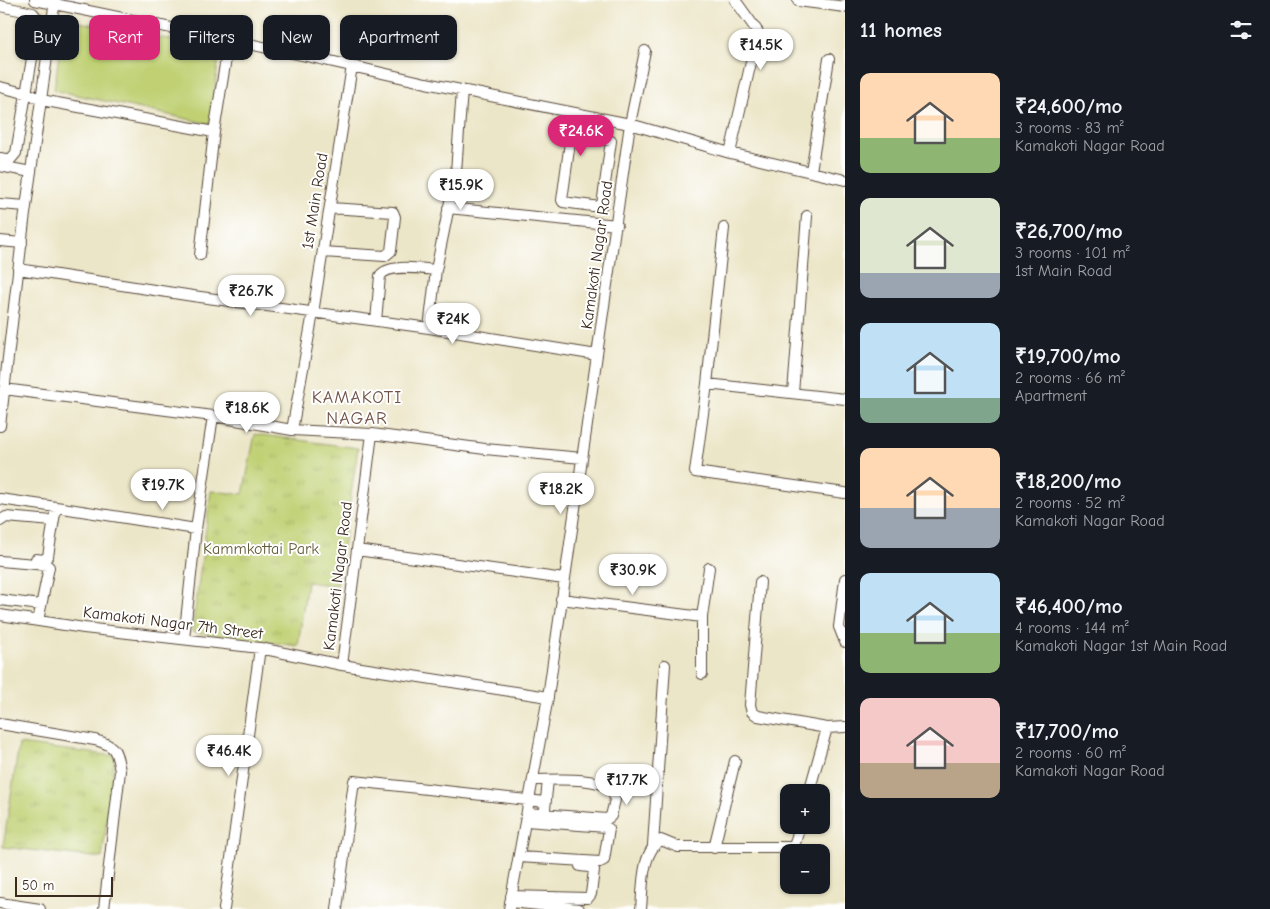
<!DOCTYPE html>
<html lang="en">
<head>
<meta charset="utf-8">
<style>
	body { margin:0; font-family:"Comic Neue",sans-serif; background:#20242c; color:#f1f3f6; height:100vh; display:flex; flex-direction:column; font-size:19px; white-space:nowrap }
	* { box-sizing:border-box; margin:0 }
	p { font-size:16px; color:#9ea1a6 }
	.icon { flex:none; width:28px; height:28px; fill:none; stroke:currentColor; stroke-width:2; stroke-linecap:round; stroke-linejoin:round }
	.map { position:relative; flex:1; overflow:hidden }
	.drawer { display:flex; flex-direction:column; background:#171b24; width:425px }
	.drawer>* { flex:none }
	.guide { position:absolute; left:15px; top:15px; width:475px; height:45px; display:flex; gap:10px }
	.tools { position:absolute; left:780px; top:784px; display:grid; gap:10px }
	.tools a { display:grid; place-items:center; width:50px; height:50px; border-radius:10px; background:#171b24; box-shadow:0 1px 4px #0004; font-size:25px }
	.scale { position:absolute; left:15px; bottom:12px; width:98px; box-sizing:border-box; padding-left:5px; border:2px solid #3b2a1e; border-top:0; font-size:14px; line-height:18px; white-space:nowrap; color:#3b2a1e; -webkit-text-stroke:4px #fff; paint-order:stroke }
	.price { position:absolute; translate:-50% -42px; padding:0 11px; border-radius:18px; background:#fff; color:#222; font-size:16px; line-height:32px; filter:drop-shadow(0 1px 2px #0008) }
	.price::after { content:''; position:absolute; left:50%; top:30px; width:15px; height:11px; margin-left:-8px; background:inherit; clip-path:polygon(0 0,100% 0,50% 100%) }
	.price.on { background:#db2777; color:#fff }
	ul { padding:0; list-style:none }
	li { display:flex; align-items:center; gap:15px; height:125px; padding:0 15px }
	li span { display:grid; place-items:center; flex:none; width:140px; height:100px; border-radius:10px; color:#555 }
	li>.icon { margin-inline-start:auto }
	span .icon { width:60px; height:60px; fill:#fffc; stroke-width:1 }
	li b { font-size:21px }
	h2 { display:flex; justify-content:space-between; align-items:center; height:60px; padding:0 15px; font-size:21px }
	.pill { padding:0 18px; border-radius:10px; background:#171b24; box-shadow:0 1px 4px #0004; font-size:18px; line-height:45px }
	.pill.on { background:#db2777; color:#fff }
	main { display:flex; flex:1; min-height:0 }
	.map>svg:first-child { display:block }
	.green { fill:#c0d073; stroke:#7e7d48 }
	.park { fill:url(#park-tufts); stroke:#7e7d48 }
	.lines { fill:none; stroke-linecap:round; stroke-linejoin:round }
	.minor-casing { stroke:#564638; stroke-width:12 }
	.minor { stroke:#fff; stroke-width:10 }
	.labels { text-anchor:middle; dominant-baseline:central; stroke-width:4; stroke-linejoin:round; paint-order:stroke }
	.street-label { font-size:16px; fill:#3b2a1e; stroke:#fff }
	.park-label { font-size:16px; fill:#635c38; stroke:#fff }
	.neighbourhood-label { font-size:18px; letter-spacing:1px; fill:#715348; stroke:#fff }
</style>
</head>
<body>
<main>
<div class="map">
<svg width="845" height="909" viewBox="0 0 845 909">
	<defs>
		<pattern id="park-tufts" width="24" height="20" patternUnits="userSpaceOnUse" patternTransform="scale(1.25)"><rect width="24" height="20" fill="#c0d073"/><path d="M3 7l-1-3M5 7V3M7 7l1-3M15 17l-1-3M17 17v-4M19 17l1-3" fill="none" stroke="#a6b363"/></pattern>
	</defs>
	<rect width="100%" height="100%" fill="#fff"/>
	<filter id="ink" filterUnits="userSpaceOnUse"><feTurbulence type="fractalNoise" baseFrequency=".02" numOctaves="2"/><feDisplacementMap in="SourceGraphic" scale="10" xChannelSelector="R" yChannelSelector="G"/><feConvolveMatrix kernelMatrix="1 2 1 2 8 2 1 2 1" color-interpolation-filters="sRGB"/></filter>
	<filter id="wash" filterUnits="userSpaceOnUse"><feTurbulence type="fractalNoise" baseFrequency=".0096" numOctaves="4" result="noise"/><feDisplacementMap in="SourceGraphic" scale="20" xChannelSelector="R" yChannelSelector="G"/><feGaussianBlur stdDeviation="1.12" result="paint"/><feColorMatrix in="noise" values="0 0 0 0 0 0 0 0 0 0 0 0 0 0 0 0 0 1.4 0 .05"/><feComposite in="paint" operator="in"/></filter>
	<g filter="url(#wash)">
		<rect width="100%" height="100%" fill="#ece6c8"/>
		<path class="green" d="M64 19 220 49 210 124 54 90Z"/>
		<path class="park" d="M255 434 358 448 337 586 307 582 298 646 192 632 211 491 243 494Z
			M19 744 115 756 102 858 3 847Z"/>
	</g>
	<g filter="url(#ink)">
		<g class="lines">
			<g class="minor-casing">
				<path id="minor" d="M35 0 312 57 426 83 630 124 730 153 845 180
					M799 0 798 1 845 7
					M0 6 33 13 37 18 38 23 16 153 10 160 0 158
					M0 87 32 95 41 100 214 132
					M572 133 611 141 602 205 600 207 563 202 562 200 574 113
					M730 153 758 32 735 0
					M0 166 31 172
					M811 171 829 59
					M0 204 26 206
					M448 208 617 225
					M724 228 707 384 845 399
					M0 241 22 243
					M323 252 385 256 391 251 395 217 393 212 330 208
					M200 255 214 132 229 40
					M18 269 193 296 429 328 597 355
					M376 321 380 276C388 263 422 269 436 270
					M429 328 436 270 456 172 462 90
					M707 384 695 472 845 493
					M4 389 213 416
					M793 393 807 216
					M0 426 24 221 55 0
					M292 430 313 313 352 66
					M0 499 56 507 196 529 184 639
					M0 521 6 517 53 521
					M196 529 213 416 292 430 372 434
					M357 550 564 579
					M36 559 44 560 48 556 56 507
					M0 561 47 565 49 567 38 621
					M845 579 839 627 845 642
					M760 582 750 705 752 712 758 716 827 728 845 727
					M561 599 702 617
					M0 600 41 605
					M0 615 84 628 260 648 342 665
					M702 674V617L709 568
					M548 697 342 665 372 434 485 449 582 458
					M0 724 95 740C117 746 116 751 120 771L104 909
					M809 792 827 728
					M545 809 548 780
					M527 813 607 819 611 816 615 800 613 790C596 776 555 780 533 780
					M653 845 665 665
					M714 848 735 761
					M519 857 600 862 604 860 609 829 606 827 526 821
					M511 896 588 898 591 894 594 870 589 867 580 866
					M510 902 579 909
					M0 903 40 909
					M224 909 260 648
					M337 909 354 781 545 802
					M509 909 548 697 630 124 645 51
					M641 909C643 888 641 852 661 840L678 847H794L800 825"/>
			</g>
			<use href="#minor" class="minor"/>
		</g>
	</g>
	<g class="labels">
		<g class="street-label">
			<text transform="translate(315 201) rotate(-81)">1st Main Road</text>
			<text transform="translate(597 255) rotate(-82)">Kamakoti Nagar Road</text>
			<text transform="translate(338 576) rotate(-83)">Kamakoti Nagar Road</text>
			<text transform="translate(173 623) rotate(7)">Kamakoti Nagar 7th Street</text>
		</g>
		<g class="park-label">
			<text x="261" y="549">Kammkottai Park</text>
		</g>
		<g class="neighbourhood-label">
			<text x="357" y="397">KAMAKOTI<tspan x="357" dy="21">NAGAR</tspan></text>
		</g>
	</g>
</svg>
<div class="tools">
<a>+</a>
<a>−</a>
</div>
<div class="scale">50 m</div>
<b class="price" style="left:761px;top:71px">₹14.5K</b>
<b class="price on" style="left:581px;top:157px">₹24.6K</b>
<b class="price" style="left:461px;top:211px">₹15.9K</b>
<b class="price" style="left:251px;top:317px">₹26.7K</b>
<b class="price" style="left:453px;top:345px">₹24K</b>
<b class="price" style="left:247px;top:434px">₹18.6K</b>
<b class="price" style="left:163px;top:511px">₹19.7K</b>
<b class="price" style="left:561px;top:515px">₹18.2K</b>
<b class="price" style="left:633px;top:596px">₹30.9K</b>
<b class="price" style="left:229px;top:777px">₹46.4K</b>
<b class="price" style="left:627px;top:806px">₹17.7K</b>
<div class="guide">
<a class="pill">Buy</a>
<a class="pill on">Rent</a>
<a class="pill">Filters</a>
<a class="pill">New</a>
<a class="pill">Apartment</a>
</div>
</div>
<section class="drawer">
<h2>11 homes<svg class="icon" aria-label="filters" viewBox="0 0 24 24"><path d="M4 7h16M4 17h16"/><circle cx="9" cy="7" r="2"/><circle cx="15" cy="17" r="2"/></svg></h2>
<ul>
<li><span style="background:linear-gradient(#ffd9b3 65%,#8fb573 0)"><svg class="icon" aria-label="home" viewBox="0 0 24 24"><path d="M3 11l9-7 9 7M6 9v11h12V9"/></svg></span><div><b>₹24,600/mo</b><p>3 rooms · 83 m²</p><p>Kamakoti Nagar Road</p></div></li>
<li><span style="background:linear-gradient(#dfe7d0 75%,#9aa5b1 0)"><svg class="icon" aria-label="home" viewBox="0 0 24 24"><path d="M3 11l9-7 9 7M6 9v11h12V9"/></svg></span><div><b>₹26,700/mo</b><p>3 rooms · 101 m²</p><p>1st Main Road</p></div></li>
<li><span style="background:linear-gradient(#bfe0f5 75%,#7fa58c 0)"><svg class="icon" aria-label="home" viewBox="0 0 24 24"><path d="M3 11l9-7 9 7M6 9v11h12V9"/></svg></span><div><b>₹19,700/mo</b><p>2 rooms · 66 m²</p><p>Apartment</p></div></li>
<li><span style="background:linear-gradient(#ffd9b3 60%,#9aa5b1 0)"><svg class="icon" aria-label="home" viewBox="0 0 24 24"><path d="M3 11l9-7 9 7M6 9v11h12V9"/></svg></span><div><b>₹18,200/mo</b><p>2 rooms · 52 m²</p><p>Kamakoti Nagar Road</p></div></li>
<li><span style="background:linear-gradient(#bfe0f5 60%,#8fb573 0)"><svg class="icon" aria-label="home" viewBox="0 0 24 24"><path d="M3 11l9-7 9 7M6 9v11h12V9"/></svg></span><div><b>₹46,400/mo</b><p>4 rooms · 144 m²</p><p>Kamakoti Nagar 1st Main Road</p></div></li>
<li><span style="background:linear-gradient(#f6c9c9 65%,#b9a48a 0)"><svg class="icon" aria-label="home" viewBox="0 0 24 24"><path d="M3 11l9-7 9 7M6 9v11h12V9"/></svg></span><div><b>₹17,700/mo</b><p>2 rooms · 60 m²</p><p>Kamakoti Nagar Road</p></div></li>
</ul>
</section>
</main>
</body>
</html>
